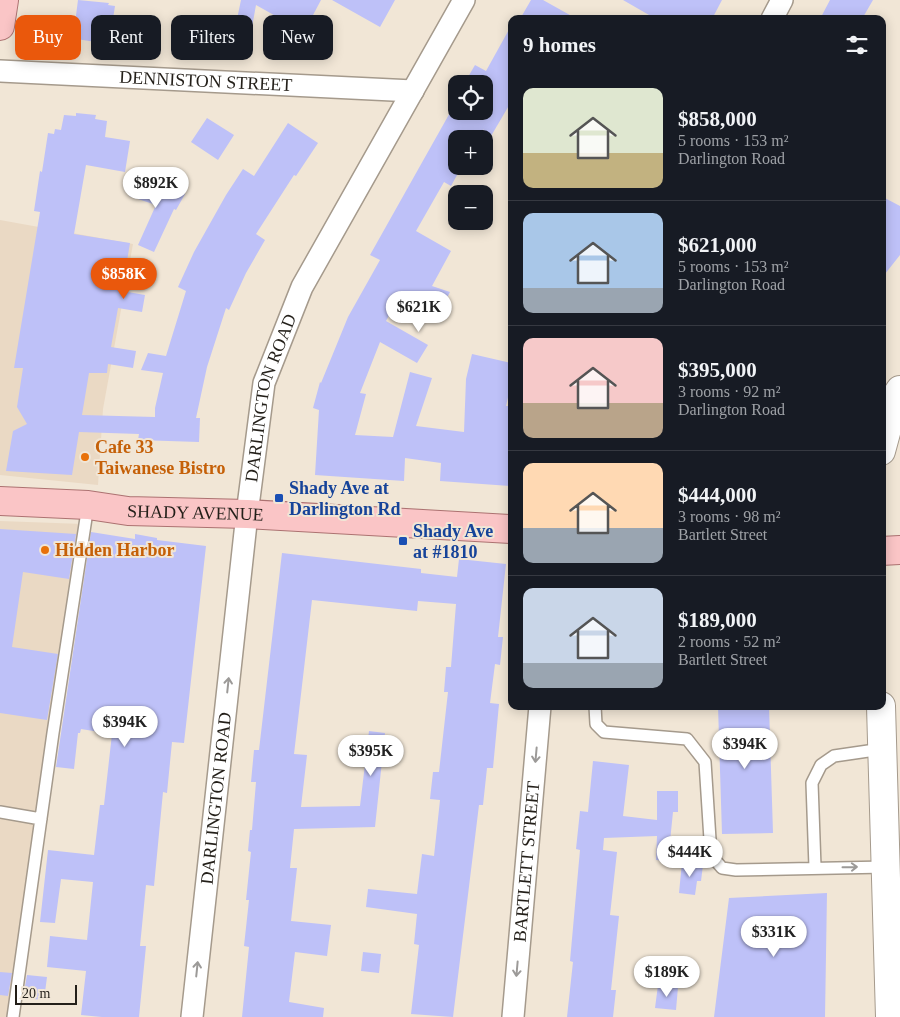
<!DOCTYPE html>
<html lang="en">
<head>
<meta charset="utf-8">
<style>
	body { margin:0; font-family:Georgia,serif; background:#242831; color:#f1f3f6; height:100vh; display:flex; flex-direction:column; font-size:19px; white-space:nowrap }
	* { box-sizing:border-box; margin:0 }
	p { font-size:16px; color:#9ea1a6 }
	.icon { flex:none; width:28px; height:28px; fill:none; stroke:currentColor; stroke-width:2; stroke-linecap:round; stroke-linejoin:round }
	.map { position:relative; flex:1; overflow:hidden }
	.panel { position:absolute; left:508px; top:15px; width:378px; height:695px; display:flex; flex-direction:column; background:#171b24; border-radius:10px; box-shadow:0 2px 12px #0003 }
	.panel>* { flex:none }
	.guide { position:absolute; left:15px; top:15px; width:418px; height:45px; display:flex; gap:10px }
	.fabs { position:absolute; left:448px; top:75px; display:grid; gap:10px }
	.fabs a { display:grid; place-items:center; width:45px; height:45px; border-radius:10px; background:#171b24; box-shadow:0 2px 12px #0003; font-size:25px }
	.scale { position:absolute; left:15px; bottom:12px; width:62px; box-sizing:border-box; padding-left:5px; border:2px solid #231f19; border-top:0; font-size:14px; line-height:18px; white-space:nowrap; color:#231f19; -webkit-text-stroke:4px #f1e6d6; paint-order:stroke }
	.price { position:absolute; translate:-50% -42px; padding:0 11px; border-radius:18px; background:#fff; color:#222; font-size:16px; line-height:32px; filter:drop-shadow(0 1px 2px #0008) }
	.price::after { content:''; position:absolute; left:50%; top:30px; width:15px; height:11px; margin-left:-8px; background:inherit; clip-path:polygon(0 0,100% 0,50% 100%) }
	.price.active { background:#ea580c; color:#fff }
	ul { padding:0; list-style:none }
	li { display:flex; align-items:center; gap:15px; height:125px; padding:0 15px }
	li+li { border-top:1px solid #363941 }
	li span { display:grid; place-items:center; flex:none; width:140px; height:100px; border-radius:10px; color:#555 }
	li>.icon { margin-inline-start:auto }
	span .icon { width:60px; height:60px; fill:#fffc; stroke-width:1 }
	li b { font-size:21px }
	h2 { display:flex; justify-content:space-between; align-items:center; height:60px; padding:0 15px; font-size:21px }
	.chip { padding:0 18px; border-radius:10px; background:#171b24; box-shadow:0 2px 12px #0003; font-size:18px; line-height:45px }
	.chip.active { background:#ea580c; color:#fff }
	.map>svg:first-child { display:block }
	.built { fill:#ead9c4 }
	.building { fill:#bec1f8 }
	.lines { fill:none; stroke-linecap:round; stroke-linejoin:round }
	.lane-casing { stroke:#a59a8c; stroke-width:14 }
	.street-casing { stroke:#a59a8c; stroke-width:24 }
	.secondary-casing { stroke:#a59a8c; stroke-width:30 }
	.primary-casing { stroke:#ac7271; stroke-width:30 }
	.lane { stroke:#fff; stroke-width:11 }
	.street { stroke:#fff; stroke-width:21 }
	.secondary { stroke:#fff; stroke-width:28 }
	.primary { stroke:#fac5c6; stroke-width:28 }
	.oneway { stroke:#9c9a98 }
	.food-dot { fill:#e8710a; stroke:#f1e6d6; stroke-width:2 }
	.transit-dot { fill:#1a4fb4; stroke:#f1e6d6; stroke-width:2 }
	.labels { text-anchor:middle; dominant-baseline:central; stroke-width:4; stroke-linejoin:round; paint-order:stroke }
	.street-label { font-size:18px; fill:#231f19; stroke:#f1e6d6 }
	.food-label { font-size:18px; font-weight:bold; fill:#c56008; stroke:#f1e6d6; text-anchor:start }
	.transit-label { font-size:18px; font-weight:bold; fill:#164399; stroke:#f1e6d6; text-anchor:start }
</style>
</head>
<body>
<div class="map">
<svg width="900" height="1017" viewBox="0 0 900 1017">
	<rect width="100%" height="100%" fill="#f1e6d6"/>
	<path class="built" d="M0 220 133 244 103 409 98 485 0 475Z
		M0 521 83 524 16 1017H0Z"/>
	<path class="building" d="M78 0 109 3 108 5 115 6 109 44 70 38 72 22 75 23Z
		M241 0H321L304 32 256 5 252 27 236 24Z
		M332 0H395L380 27Z
		M531 0H543L577 19H520Z
		M623 0H722L712 19H656Z
		M830 0H873L862 19H820Z
		M511 26V102L484 148V129L478 139H456V166H462L451 186 444 182 416 231 451 251 432 286 450 292 439 313 402 292 386 321 428 345 417 363 380 342 360 393 366 394 355 435 393 437 410 372 432 378 416 426 464 432 466 379 472 354 511 363V384L506 406H511L510 486 440 481 441 463 405 458 404 481 315 475 319 410 313 408 320 382 321 383 348 317 380 260 370 255 456 102V111H484V84H464L475 65 486 71Z
		M76 113 96 115 95 119 107 121 105 137 130 141 125 172 86 165 74 234 130 243 122 291 145 295 142 312 118 308 111 347 136 351 133 368 108 364 107 373H89L82 415 155 417V408L163 373 141 370 148 353 166 356 186 291 178 287 194 252 226 195 243 169 254 176 288 123 318 143 296 176 294 175 256 234 265 240 246 273 229 310 226 308 207 367 196 418H200L199 442 138 440 139 434 79 432 72 475 6 471 13 431 27 424 17 407 23 368H14L40 212 34 211 40 171 42 172 48 133 54 134 55 129 61 130 64 115 76 116Z
		M207 118 234 135 218 160 191 142Z
		M135 177 165 187 167 184 185 194 176 210 174 209 154 252 138 245 156 205 129 196Z
		M881 196 900 206V255L881 279Z
		M0 529 76 534 69 579 23 572 12 647 58 654 47 720 0 713Z
		M91 532 135 539V534L157 538V540L206 546 184 743 172 742 167 793 163 792 154 886 146 885 140 946H146L139 1017H102L81 1015 86 971 47 967 50 936 87 940 93 882 61 879 55 923 40 922 48 850 94 855 100 805H104L112 734 81 729 80 733H78L74 769 56 767Z
		M282 553 421 569V573L457 577 459 559 506 564 498 637H503L500 665 495 664 490 703 499 704 493 768H487L483 805H479L453 1017 411 1014 419 945 414 944 417 914 366 907 368 889 417 894 422 854 434 856 440 800 430 799 433 772H439L448 692H444L446 667H451L456 604 418 601 417 611 312 600 294 754 307 755 301 807 360 806 369 731 385 733 375 827 294 829 290 868H297L291 921 331 925 327 956 295 952 289 1002 324 1008 323 1017H242L249 947 244 946 249 900H246L251 852 248 851 250 830H252L256 782H251L254 750H259Z
		M718 706H769L773 833 722 834Z
		M593 761 629 765 623 816 657 820V791H678V812H673L668 861 656 860 657 836 604 838 603 850 617 852 610 915 619 916 611 990H616L613 1017H567L573 962 570 961 580 850 576 849 580 811 588 812Z
		M682 862 703 865 701 881H697L695 895 679 893Z
		M827 893 825 1017H714L729 898Z
		M363 952 381 954 379 973 361 971Z
		M0 972 12 973 8 996 0 995Z
		M27 975 47 977 44 1000 23 998Z
		M658 985 678 987 676 1010 655 1008Z"/>
	<g class="lines">
		<g class="lane-casing">
			<path id="lane" d="M595 706 596 724 604 732 687 739 705 762 711 855 722 868 736 870 886 867
				M0 812 41 819
				M815 867 812 783 821 765 834 756 882 749
				M13 1017 53 733 88 505"/>
		</g>
		<g class="street-casing">
			<g id="street">
				<path d="M772 19 782 0"/>
				<path id="s1" d="M0 71 413 91"/>
				<path id="s2" d="M192 1017 247 514 264 383 302 287 464 0"/>
				<path id="s3" d="M513 1017 540 706"/>
			</g>
		</g>
		<g class="secondary-casing">
			<path id="secondary" d="M881 451 896 396 900 390
				M881 706 890 1017"/>
		</g>
		<g class="primary-casing">
			<g id="primary">
				<path d="M0 26 4 0"/>
				<path id="s4" d="M0 501 88 505 128 511 247 514 511 529"/>
				<path d="M881 551 900 550"/>
			</g>
		</g>
		<use href="#lane" class="lane"/>
		<use href="#street" class="street"/>
		<use href="#secondary" class="secondary"/>
		<use href="#primary" class="primary"/>
	</g>
	<defs><path id="oneway-shaft" d="M-6 0H5M1.5-3L5.5 0L1.5 3" fill="none" stroke-width="1.6" stroke-linecap="round" stroke-linejoin="round" transform="scale(1.25)"/></defs>
	<g class="oneway">
		<use href="#oneway-shaft" transform="translate(228 685) rotate(-84)"/>
		<use href="#oneway-shaft" transform="translate(536 755) rotate(95)"/>
		<use href="#oneway-shaft" transform="translate(850 867) rotate(-1)"/>
		<use href="#oneway-shaft" transform="translate(197 969) rotate(-84)"/>
		<use href="#oneway-shaft" transform="translate(517 969) rotate(95)"/>
	</g>
	<g class="food-dot">
		<circle cx="85" cy="457" r="5"/>
		<circle cx="45" cy="550" r="5"/>
	</g>
	<g class="transit-dot">
		<rect x="274" y="493" width="10" height="10" rx="2.5"/>
		<rect x="398" y="536" width="10" height="10" rx="2.5"/>
	</g>
	<g class="labels">
		<g class="street-label">
			<text stroke="none"><textPath href="#s1" startOffset="206">DENNISTON STREET</textPath></text>
			<text stroke="none"><textPath href="#s2" startOffset="625">DARLINGTON ROAD</textPath></text>
			<text stroke="none"><textPath href="#s4" startOffset="196">SHADY AVENUE</textPath></text>
			<text stroke="none"><textPath href="#s2" startOffset="220">DARLINGTON ROAD</textPath></text>
			<text stroke="none"><textPath href="#s3" startOffset="156">BARTLETT STREET</textPath></text>
		</g>
		<g class="food-label">
			<text x="95" y="447">Cafe 33<tspan x="95" dy="21">Taiwanese Bistro</tspan></text>
			<text x="55" y="550">Hidden Harbor</text>
		</g>
		<g class="transit-label">
			<text x="289" y="488">Shady Ave at<tspan x="289" dy="21">Darlington Rd</tspan></text>
			<text x="413" y="531">Shady Ave<tspan x="413" dy="21">at #1810</tspan></text>
		</g>
	</g>
</svg>
<div class="fabs">
<a><svg class="icon" aria-label="locate" viewBox="0 0 24 24"><circle cx="12" cy="12" r="6"/><path d="M12 2v4M12 18v4M2 12h4M18 12h4"/></svg></a>
<a>+</a>
<a>−</a>
</div>
<div class="scale">20 m</div>
<b class="price" style="left:156px;top:209px">$892K</b>
<b class="price active" style="left:124px;top:300px">$858K</b>
<b class="price" style="left:419px;top:333px">$621K</b>
<b class="price" style="left:125px;top:748px">$394K</b>
<b class="price" style="left:745px;top:770px">$394K</b>
<b class="price" style="left:371px;top:777px">$395K</b>
<b class="price" style="left:690px;top:878px">$444K</b>
<b class="price" style="left:774px;top:958px">$331K</b>
<b class="price" style="left:667px;top:998px">$189K</b>
<div class="guide">
<a class="chip active">Buy</a>
<a class="chip">Rent</a>
<a class="chip">Filters</a>
<a class="chip">New</a>
</div>
<section class="panel">
<h2>9 homes<svg class="icon" aria-label="filters" viewBox="0 0 24 24"><path d="M4 7h16M4 17h16"/><circle cx="9" cy="7" r="2"/><circle cx="15" cy="17" r="2"/></svg></h2>
<ul>
<li><span style="background:linear-gradient(#dfe7d0 65%,#c2b280 0)"><svg class="icon" aria-label="home" viewBox="0 0 24 24"><path d="M3 11l9-7 9 7M6 9v11h12V9"/></svg></span><div><b>$858,000</b><p>5 rooms · 153 m²</p><p>Darlington Road</p></div></li>
<li><span style="background:linear-gradient(#a9c7e8 75%,#9aa5b1 0)"><svg class="icon" aria-label="home" viewBox="0 0 24 24"><path d="M3 11l9-7 9 7M6 9v11h12V9"/></svg></span><div><b>$621,000</b><p>5 rooms · 153 m²</p><p>Darlington Road</p></div></li>
<li><span style="background:linear-gradient(#f6c9c9 65%,#b9a48a 0)"><svg class="icon" aria-label="home" viewBox="0 0 24 24"><path d="M3 11l9-7 9 7M6 9v11h12V9"/></svg></span><div><b>$395,000</b><p>3 rooms · 92 m²</p><p>Darlington Road</p></div></li>
<li><span style="background:linear-gradient(#ffd9b3 65%,#9aa5b1 0)"><svg class="icon" aria-label="home" viewBox="0 0 24 24"><path d="M3 11l9-7 9 7M6 9v11h12V9"/></svg></span><div><b>$444,000</b><p>3 rooms · 98 m²</p><p>Bartlett Street</p></div></li>
<li><span style="background:linear-gradient(#c9d6e8 75%,#9aa5b1 0)"><svg class="icon" aria-label="home" viewBox="0 0 24 24"><path d="M3 11l9-7 9 7M6 9v11h12V9"/></svg></span><div><b>$189,000</b><p>2 rooms · 52 m²</p><p>Bartlett Street</p></div></li>
</ul>
</section>
</div>
</body>
</html>
